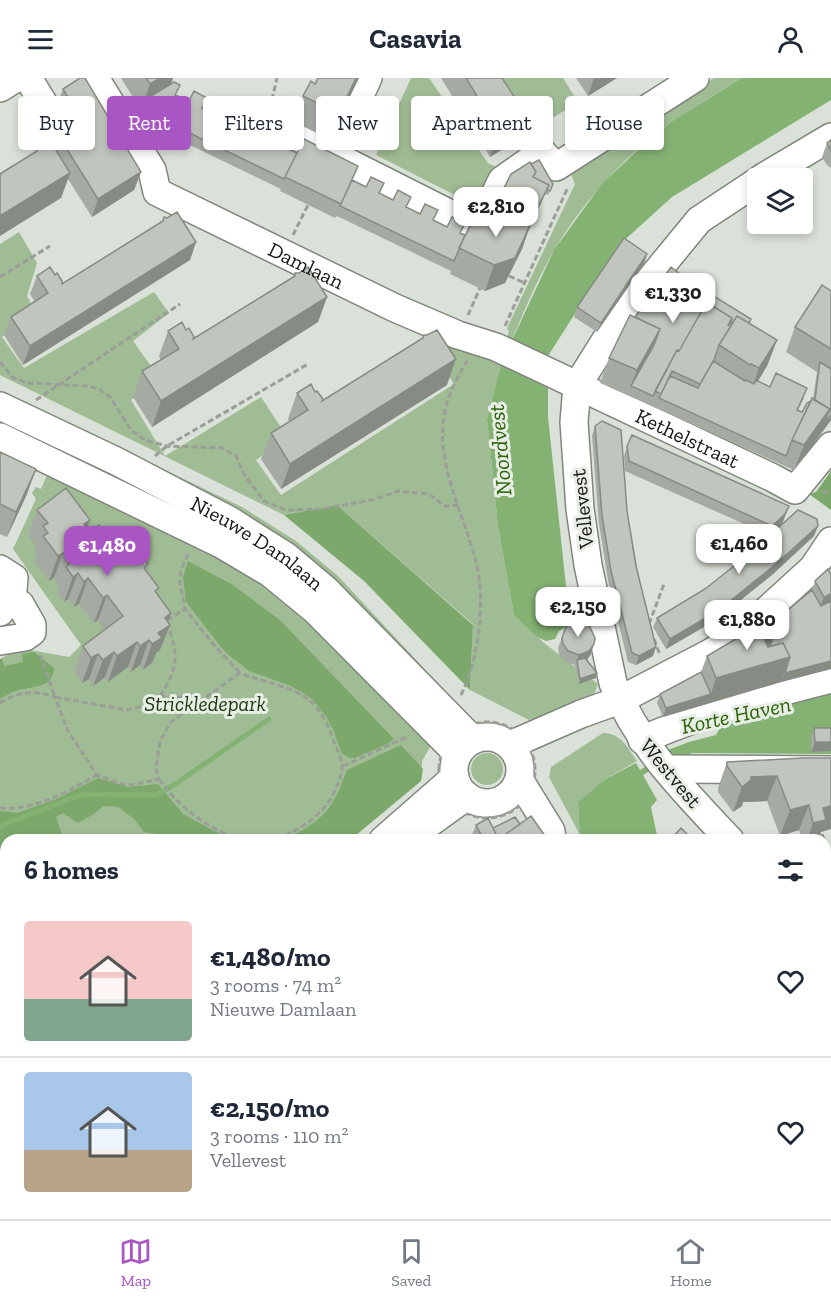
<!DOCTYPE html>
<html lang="en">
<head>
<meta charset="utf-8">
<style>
	body { margin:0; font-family:"Zilla Slab",serif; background:#f6f6f7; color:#1f2937; height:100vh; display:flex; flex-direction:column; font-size:22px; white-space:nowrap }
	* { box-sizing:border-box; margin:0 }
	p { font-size:20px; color:#747a83 }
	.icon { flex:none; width:33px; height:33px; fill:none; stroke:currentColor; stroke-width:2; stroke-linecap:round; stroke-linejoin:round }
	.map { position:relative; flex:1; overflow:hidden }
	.drawer { position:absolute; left:0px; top:756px; width:831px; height:386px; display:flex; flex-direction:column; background:#fff; border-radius:18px 18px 0 0; box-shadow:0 3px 9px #0003 }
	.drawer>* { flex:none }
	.guide { position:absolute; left:18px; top:18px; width:795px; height:54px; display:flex; gap:12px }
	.buttons { position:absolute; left:747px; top:90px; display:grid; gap:12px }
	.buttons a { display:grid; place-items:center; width:66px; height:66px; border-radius:6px; background:#fff; box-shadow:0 3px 9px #0003; font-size:30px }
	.price { position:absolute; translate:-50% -51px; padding:0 14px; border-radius:12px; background:#fff; color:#222; font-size:20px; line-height:39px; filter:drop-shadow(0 2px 3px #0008) }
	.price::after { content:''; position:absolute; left:50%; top:36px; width:18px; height:14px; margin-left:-9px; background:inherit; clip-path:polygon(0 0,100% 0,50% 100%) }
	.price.active { background:#a955c4; color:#fff }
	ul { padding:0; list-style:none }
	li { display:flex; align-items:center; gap:18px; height:150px; padding:0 24px }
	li+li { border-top:2px solid #e0e1e3 }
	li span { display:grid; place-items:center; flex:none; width:168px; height:120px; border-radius:6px; color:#555 }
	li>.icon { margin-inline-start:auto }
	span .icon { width:72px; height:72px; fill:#fffc; stroke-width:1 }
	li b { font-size:26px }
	h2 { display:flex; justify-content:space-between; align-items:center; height:72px; padding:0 24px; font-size:26px }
	.chip { padding:0 21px; border-radius:6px; background:#fff; box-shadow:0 3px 9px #0003; font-size:21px; line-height:54px }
	.chip.active { background:#a955c4; color:#fff }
	header { display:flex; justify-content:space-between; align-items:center; height:78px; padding:0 24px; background:#fff; font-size:27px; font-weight:700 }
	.dock { display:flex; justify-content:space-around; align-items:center; height:84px; border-top:2px solid #e0e1e3; background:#fff; font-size:16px; color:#747a83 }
	.dock a { display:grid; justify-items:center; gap:3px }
	.dock .active { color:#a955c4 }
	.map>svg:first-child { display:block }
	.green { fill:#a0bc95 }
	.forest { fill:#7ca96b }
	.water { fill:#84b273 }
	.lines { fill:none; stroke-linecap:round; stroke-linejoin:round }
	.stream { stroke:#84b273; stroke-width:5 }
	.minor-casing { stroke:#80867e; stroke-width:30 }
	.path { stroke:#999e97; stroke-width:3; stroke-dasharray:6 3; stroke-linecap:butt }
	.minor { stroke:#fff; stroke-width:27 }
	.wall { fill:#a5aaa3 }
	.shaded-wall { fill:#868b84 }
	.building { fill:#c0c6bd; stroke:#868b84; stroke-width:1.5 }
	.labels { text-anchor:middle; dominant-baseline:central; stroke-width:6; stroke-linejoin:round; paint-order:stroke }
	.street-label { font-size:21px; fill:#161815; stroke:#e8eee5 }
	.park-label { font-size:21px; font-style:italic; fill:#1a380c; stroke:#e8eee5 }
	.water-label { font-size:22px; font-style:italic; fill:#2a6308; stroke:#e8eee5 }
</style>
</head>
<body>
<header><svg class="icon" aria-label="menu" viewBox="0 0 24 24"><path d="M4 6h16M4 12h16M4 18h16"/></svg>Casavia<svg class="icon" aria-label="person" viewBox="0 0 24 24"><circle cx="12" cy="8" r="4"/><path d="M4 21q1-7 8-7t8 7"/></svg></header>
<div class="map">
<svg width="831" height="1141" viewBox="0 0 831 1141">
	<rect width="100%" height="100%" fill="#dae1d8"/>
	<path class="green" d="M411 0H429L488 85 500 91 480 133 457 118 376 77Z
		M481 0H563L578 24 519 61Z
		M714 0H742C720 14 697 27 676 41 629 73 584 122 555 171 537 201 524 234 510 266L506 261 509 254 507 250 575 106 569 91Z
		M19 154 37 185 27 218 38 237 2 259 24 290 154 214 169 235 133 263 161 302 131 322 165 378 261 319 288 360 256 382 281 417 454 306 432 275 441 263 501 286 487 341 498 448 514 537 544 565 598 606 592 621 529 642 470 612 473 546 337 427 284 437 0 297V166Z
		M0 313 242 429 296 463 338 498 461 630 378 552 0 320Z
		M47 397 251 488 433 664 422 683 421 703 349 762H6V914L0 917V581L19 570 69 579 81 567 13 471 36 421 32 415 36 409 41 411Z
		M603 655C621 655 627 669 637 683L604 702 578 724 580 757 549 699 551 689Z
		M471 691a16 16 0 1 1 32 0a16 16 0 1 1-32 0Z
		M458 1136H515L508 1141H451Z"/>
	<path class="forest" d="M831 393V432L809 416 816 414Z
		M337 427 473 547 470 612 364 503 284 437Z
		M188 483 233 507 280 542 394 661 387 666 355 680H350L342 676 334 654 326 638 311 620 291 608 249 593 225 574 186 524 183 499Z
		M34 574 54 590C53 610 34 608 19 612 12 614 6 617 0 621V581H2L4 588 23 584 22 576Z
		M401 667 423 691 421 703 355 758 349 762H281C303 754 326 740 336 718 341 710 343 700 347 692Z
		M98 700 128 709 158 706 183 736 220 756 221 762H172L169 758 144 754 134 741 118 729 103 728 94 736 78 745 63 735 56 739 64 762H6V914L0 917V733L17 735 54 722Z
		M6 922V970L0 974V925Z"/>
	<path class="water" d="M742 0H831V22L672 119 618 168 548 278V339L570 546 559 553 555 561 546 563 537 559 514 537 498 448 487 341 501 286 554 172 601 107 644 66 674 42Z
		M831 612V676L692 675 674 682 672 679 643 697 657 722 651 729 658 762H580L578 724 604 702 636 685 640 692 670 674 668 672 689 664 716 657 719 651 777 626Z
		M825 947 831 953V1061L825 1055Z"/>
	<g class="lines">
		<path class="stream" d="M0 748 83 716 156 717 177 705 269 641"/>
		<g class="minor-casing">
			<g id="minor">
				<path d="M28 0 52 39"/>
				<path id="s1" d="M95 0 152 92 157 114 395 230 458 257 496 269 773 400 795 412 831 368"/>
				<path d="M0 10 16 0"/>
				<path d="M268 44 478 150 502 102 542 74 556 89 695 0"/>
				<path d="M332 77 368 0"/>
				<path d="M762 100 831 59"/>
				<path id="s2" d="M0 328 116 383 229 442 287 479 325 511 473 662"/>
				<path d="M0 359 221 466 270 495 315 532 458 676"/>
				<path d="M0 491 14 500 12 523"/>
				<path d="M0 534C6 525 9 522 20 526L32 547V554L25 559 0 563"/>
				<circle cx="487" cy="692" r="33"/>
				<path d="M642 662C703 635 766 617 831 601"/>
				<path d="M510 667 581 636 620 622 710 575 744 553 813 490 831 463"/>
				<path d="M666 691 831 692"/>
				<path d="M519 701 551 753 552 762"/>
				<path d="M383 762 455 699"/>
				<path d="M406 762 467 718"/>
				<path d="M730 762C685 714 638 668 613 605L588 487 580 431 574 344 577 308 612 252 644 209 699 142 758 103"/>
				<path d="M0 1003 6 998"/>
				<path d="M117 1141 126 1136"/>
				<path d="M224 1141V1136"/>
			</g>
		</g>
		<path class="path" d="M272 22 277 0
			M293 157 308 127
			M509 198 525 205
			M0 199 50 168
			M468 237 480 210
			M505 248 568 109
			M0 284 12 299 27 305 86 308 99 311 110 319 131 352 145 362 167 368 222 370 236 378 245 398 264 423 286 432 321 431 372 422 399 413 429 416 445 428 458 427
			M36 322 180 226
			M155 378 167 368 308 286
			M822 415 831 412
			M188 476 181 492 180 504 185 531 214 567 240 595
			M649 546 664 506
			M654 561 660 577
			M40 577 55 619 126 632 137 630 160 618 200 621
			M461 617C479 580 486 524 476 484 464 436 436 388 444 338 447 318 457 300 467 283
			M160 618C179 590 179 575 166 543L185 531
			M0 625C18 613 35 612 55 619L68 653 97 697 122 706 132 707 159 701 156 692 160 663 171 644 240 595C260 603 289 608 305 619 319 629 328 645 333 661 336 669 341 679 342 687 343 692 340 700 338 705 328 735 300 754 270 762
			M439 692a48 48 0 1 1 96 0a48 48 0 1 1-96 0Z
			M343 688 409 658
			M159 701C179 730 207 749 239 762
			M0 730C36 733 67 713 97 697
			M0 921 6 919
			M825 1052 831 1059
			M275 1136 280 1141
			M18 1141 23 1136
			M176 1141 178 1136"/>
		<use href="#minor" class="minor"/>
	</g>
	<path class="wall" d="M121 0H173L171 6 176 17 465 157 480 146 488 143 491 136 507 128 509 124 500 120 504 110H552L548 117 545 116 531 145 522 171 505 205 485 213 450 196 451 193 337 138 335 140 280 113 281 111 165 55 168 47 156 42 157 37 151 34 147 28 141 32Z
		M318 0H359L329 61 294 44 303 18 315 6Z
		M441 0H502L521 29 528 36 519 61 490 79Z
		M576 0H617L588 18Z
		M63 11 141 94 134 112 92 139 68 101 61 120 42 71 47 67 39 54 45 36 56 29Z
		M831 62V90L827 87 822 79 827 65Z
		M196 164 190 182 23 287 4 257 11 239 35 224 30 216 37 198 62 206Z
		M644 186 597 254 574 239 577 229Z
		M689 203 749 246 777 262 767 288 758 303 770 309 804 320 798 332 802 334 813 321 817 294 786 274 795 249 831 213V342L794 392 600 305 609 280 635 239Z
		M327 219 318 244 152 349 133 319 142 293 161 282 159 278 168 253 193 261Z
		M447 307 281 411 261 381 271 355 290 344 288 341 297 315 322 323Z
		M595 348 627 433 653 578 636 587 628 584 608 502 599 446 592 358Z
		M627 368 789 428 782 446 769 457 625 393 624 378Z
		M0 374 27 416 7 459 0 456Z
		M37 432 87 451 89 454 107 458 126 474 148 486 146 493 170 547 160 572 156 575 152 585 143 592 140 587 131 594 128 589 108 604 105 599 93 608 89 601 82 605 74 593 83 568 105 552 98 542 94 545 79 526 74 529 68 521 64 524 57 514 59 508 54 500 49 503 34 483 37 477 34 473 36 468 28 457Z
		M814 458 773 496 716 542 666 571 653 549 657 540Z
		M831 494V591L781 604 663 639 657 625 660 616 701 594 707 578 772 545 812 512 815 503Z
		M566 549 591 576 587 582 597 595 596 600 579 606 575 587 564 583 559 576 558 570Z
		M814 650H831V673L811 674V660Z
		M831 680V751L821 754 820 758 825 762H802L799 752 780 758 767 723 743 724 742 728 733 734 718 714V710L727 684Z
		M520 746 548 762H470L476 747 493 750Z
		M825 847 831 854V937L825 930Z
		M6 1026V1106L2 1110 0 1108V1040Z
		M825 1077 831 1085V1133L826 1141H769L825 1136Z
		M0 1116 21 1136 16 1141H0Z
		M76 1136H96L89 1141H81Z
		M299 1136H339L338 1140 364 1141H304Z
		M380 1136H435L428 1141H385Z"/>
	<path class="shaded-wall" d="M160 0H173L168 15 151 18 147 28 141 32 150 6Z
		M356 0H359L329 61 339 36Z
		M594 0H617L588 18Z
		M528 36 519 61 490 79 499 54Z
		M141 94 134 112 92 139 98 121Z
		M70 95 61 120 0 158V138Z
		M549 107 545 116 522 165 531 145 522 171 505 205 485 213 494 187 523 160Z
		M196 164 190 182 23 287 30 268Z
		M647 176 644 186 597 254 601 245Z
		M327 219 318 244 152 349 161 323Z
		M660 251 650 277 631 308 637 292Z
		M777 262 767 288 750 316 759 290Z
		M456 281 447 307 281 411 290 386Z
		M830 331 831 342 794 392 804 367Z
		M36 391 27 416 7 459 16 434Z
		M789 428 782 446 769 457 772 448Z
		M90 442 81 467 84 446Z
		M818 448 814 458 773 496 716 542 666 571 670 561Z
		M63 475 54 500 49 503 58 478Z
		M78 495 68 521 64 524 73 499Z
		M88 500 79 526 74 529 84 504Z
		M831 516V530L817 538 824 519Z
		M107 517 98 542 94 545 103 520Z
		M171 535 166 549 170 547 160 572 156 575 152 585 143 592 152 566 165 540Z
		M776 552 767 577 763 559Z
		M149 562 140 587 131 594 140 568Z
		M137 564 128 589 108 604 117 578Z
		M594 566 591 576 586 583 577 582 579 577Z
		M656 569 653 578 636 587 639 578Z
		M114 574 105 599 93 608 103 582Z
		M98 576 89 601 82 605 91 580Z
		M790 579 781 604 663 639 666 630 711 616 716 600Z
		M831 583V591L781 604 785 595Z
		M597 595 596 600 579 606 580 601Z
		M815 664H831V673L811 674Z
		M777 698 767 723 743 724 742 728 733 734 742 709 751 699Z
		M809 727 799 752 780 758 790 732Z
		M831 728V751L821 754 818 762 807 761V762L813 745 823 730Z
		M831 794 828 804 825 805V796Z
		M6 1085V1090L0 1106V1092Z
		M6 1099V1106L2 1110Z
		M831 1128V1133L826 1141Z
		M828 1133 825 1141H818Z
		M15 1136H21L16 1141H10Z
		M88 1136H96L89 1141H86Z
		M412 1136H435L428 1141H409L411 1137Z
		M665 1136H675L669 1138 667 1136 665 1141H660L664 1138Z
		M721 1136H733L726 1141H714Z"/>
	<path class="building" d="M80 0H85L141 94 98 121 45 36 69 21 63 11Z
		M146 0H160L150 6Z
		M318 0H356L339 36 303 18 311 3 315 6Z
		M466 0H502L521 29 523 28 528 36 499 54Z
		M174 4 180 7 175 17 189 23 194 13 207 20 202 30 216 36 221 26 234 33 229 43 243 49 248 39 261 46 256 56 270 63 275 53 288 59 283 69 297 75 284 101 169 45 172 38 159 32 161 28 154 24 151 18Z
		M304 61 358 88 341 126 285 99Z
		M831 62V72L827 65Z
		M51 64 70 95 0 138V96L37 73 38 70 42 71Z
		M539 82 553 106 550 113 547 111 549 107 533 99 536 94 531 86Z
		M530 84 536 94 533 99 549 107 530 145 504 132 500 139 498 140 491 136 497 123 507 128 514 115 504 110 511 96Z
		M371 99 384 105 379 115 393 122 398 112 411 119 406 129 420 136 425 126 438 132 433 142 447 149 452 139 465 145 460 155 465 157 454 183 340 128 352 102 366 109Z
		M504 132 531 145 515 180 494 187 459 170 473 142 480 146 486 144 500 139Z
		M177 134 196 164 30 268 11 239 48 215 37 198 50 189 55 197 57 195 62 203V206L163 143 164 139 167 140Z
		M624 160 647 176 601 245 577 229Z
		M308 189 327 219 161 323 142 293 179 271 168 253 182 244 186 252 189 250 194 259 193 261 295 198V195H299Z
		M671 189 689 203 751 241 749 245 737 238 732 246 731 245 732 240 711 227 704 229 679 273 677 272 653 318 631 308 654 267 660 251 635 239Z
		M822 207 831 213V271L795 249Z
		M711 227 732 240 728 247 731 248 719 267 714 282 700 306 672 293 661 316 655 313 677 272 679 273 704 229Z
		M630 237 660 251 637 292 609 280Z
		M737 238 777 262 759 290 751 286 750 287 719 267Z
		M437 252 456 281 290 386 271 355 308 332 297 315 311 306 315 314 317 313 323 321 322 323 423 260 424 257H427Z
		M713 283 745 303 746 302 754 306 756 302 770 309 776 295 807 310 797 332 802 334 807 325 811 323 792 362 786 378 659 320 670 298 698 310Z
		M820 284 831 291V337L824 346 830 331 814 322 815 321Z
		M812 320 830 331 804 367 792 362Z
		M602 343 621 352 627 433 636 488 656 569 639 578 632 575 611 493 602 437 595 348Z
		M632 357 789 428 785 436 772 448 629 383 627 368Z
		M0 374 36 391 16 434 0 426Z
		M66 410 90 442 84 446 89 454 99 447 107 458 112 455 126 474 131 471 137 480 141 476 148 486 144 490 159 510 155 513 171 535 165 540 170 547 158 555 162 560 152 566 149 562 140 568 137 564 117 578 114 574 103 582 98 576 91 580 83 568 123 538 107 517 103 520 88 500 84 504 78 495 73 499 66 489 70 485 63 475 58 478 43 458 48 455 43 448 48 445 37 432Z
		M798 432 817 441 818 448 776 486 719 532 670 561 657 540 705 511 748 477Z
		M828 491 831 497V516L824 519 815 503Z
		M812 512 821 528 831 523V583L785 595 790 579 783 565 770 568 776 552 772 545Z
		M768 538 776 552 763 559 768 569 783 565 790 579 716 600 707 578 739 559Z
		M579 544 589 547 595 560 594 566 589 573 579 577 568 573 563 566 562 560 566 549 573 545Z
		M585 580 597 595 580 601 577 582Z
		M701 594 711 616 666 630 660 616Z
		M814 650H831V664H815Z
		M802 680H831V728L823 730 826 742 813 745 809 727 790 732 777 698 751 699V702L742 709 727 688V684Z
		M531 738 548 762H513L511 759 509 761 506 756Z
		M515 739 520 746 506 756 504 762H499L493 750Z
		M488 740 499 762H484L476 747Z
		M681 750 690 759 687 762H670Z
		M823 757 825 762H808L807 761Z
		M825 764 831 790V794L825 796Z
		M825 847 831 854V901L829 898 826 900 825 899Z
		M0 1049 6 1055V1085L1 1090Z
		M825 1077 831 1085V1112L825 1106Z
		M6 1110V1136H15L10 1141H8L0 1133V1116Z
		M24 1136H32L27 1140 23 1137Z
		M247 1136H267L268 1137 266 1141H245Z
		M311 1136H339L332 1141H315Z
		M343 1136H359L364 1141H336Z
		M560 1136H564L565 1137 567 1136H593L597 1141H554Z
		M593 1136H611L615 1141H597Z
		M611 1136H661L664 1138 660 1141H615Z
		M667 1136H721L714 1141H665L669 1138Z
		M775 1136H825L818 1141H769Z"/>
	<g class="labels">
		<g class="street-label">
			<text stroke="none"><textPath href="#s1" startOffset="297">Damlaan</textPath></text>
			<text stroke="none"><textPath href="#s1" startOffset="716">Kethelstraat</textPath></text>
			<text transform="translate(582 431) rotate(-96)">Vellevest</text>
			<text stroke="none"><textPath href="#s2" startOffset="292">Nieuwe Damlaan</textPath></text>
			<text transform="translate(671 695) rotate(50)">Westvest</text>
		</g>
		<g class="park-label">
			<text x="205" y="625">Strickledepark</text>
		</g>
		<g class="water-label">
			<text transform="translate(500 372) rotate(-95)">Noordvest</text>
			<text transform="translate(736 637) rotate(-12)">Korte Haven</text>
		</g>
	</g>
</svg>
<div class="buttons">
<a><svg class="icon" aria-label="layers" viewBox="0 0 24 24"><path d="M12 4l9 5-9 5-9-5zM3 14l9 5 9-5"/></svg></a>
</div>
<b class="price" style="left:496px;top:160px">€2,810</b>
<b class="price" style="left:673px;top:246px">€1,330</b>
<b class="price" style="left:739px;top:497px">€1,460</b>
<b class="price active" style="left:107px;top:499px">€1,480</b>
<b class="price" style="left:578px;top:560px">€2,150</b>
<b class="price" style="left:747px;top:573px">€1,880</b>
<div class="guide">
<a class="chip">Buy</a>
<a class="chip active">Rent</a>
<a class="chip">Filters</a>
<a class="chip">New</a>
<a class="chip">Apartment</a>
<a class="chip">House</a>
</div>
<section class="drawer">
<h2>6 homes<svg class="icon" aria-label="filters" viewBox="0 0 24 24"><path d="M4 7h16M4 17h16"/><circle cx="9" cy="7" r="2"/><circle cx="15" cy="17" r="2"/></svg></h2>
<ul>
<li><span style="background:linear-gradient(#f6c9c9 65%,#7fa58c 0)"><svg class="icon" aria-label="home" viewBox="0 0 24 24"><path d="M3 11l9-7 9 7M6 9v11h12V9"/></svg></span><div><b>€1,480/mo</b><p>3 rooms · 74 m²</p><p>Nieuwe Damlaan</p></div><svg class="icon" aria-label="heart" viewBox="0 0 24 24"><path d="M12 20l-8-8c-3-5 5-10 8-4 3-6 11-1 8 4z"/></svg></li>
<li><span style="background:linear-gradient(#a9c7e8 65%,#b9a48a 0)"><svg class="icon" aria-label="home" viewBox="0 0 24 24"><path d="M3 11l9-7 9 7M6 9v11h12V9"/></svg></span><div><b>€2,150/mo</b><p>3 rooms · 110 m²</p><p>Vellevest</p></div><svg class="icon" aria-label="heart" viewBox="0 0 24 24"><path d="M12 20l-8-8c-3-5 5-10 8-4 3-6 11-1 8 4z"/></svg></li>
</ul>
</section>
</div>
<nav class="dock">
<a class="active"><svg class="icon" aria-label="map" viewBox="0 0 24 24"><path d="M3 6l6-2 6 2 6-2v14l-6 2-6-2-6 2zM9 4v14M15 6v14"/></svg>Map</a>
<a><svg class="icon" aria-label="saved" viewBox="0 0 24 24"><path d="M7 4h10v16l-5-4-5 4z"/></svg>Saved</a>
<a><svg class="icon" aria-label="home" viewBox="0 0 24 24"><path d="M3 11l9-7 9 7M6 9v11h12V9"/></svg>Home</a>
</nav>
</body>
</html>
